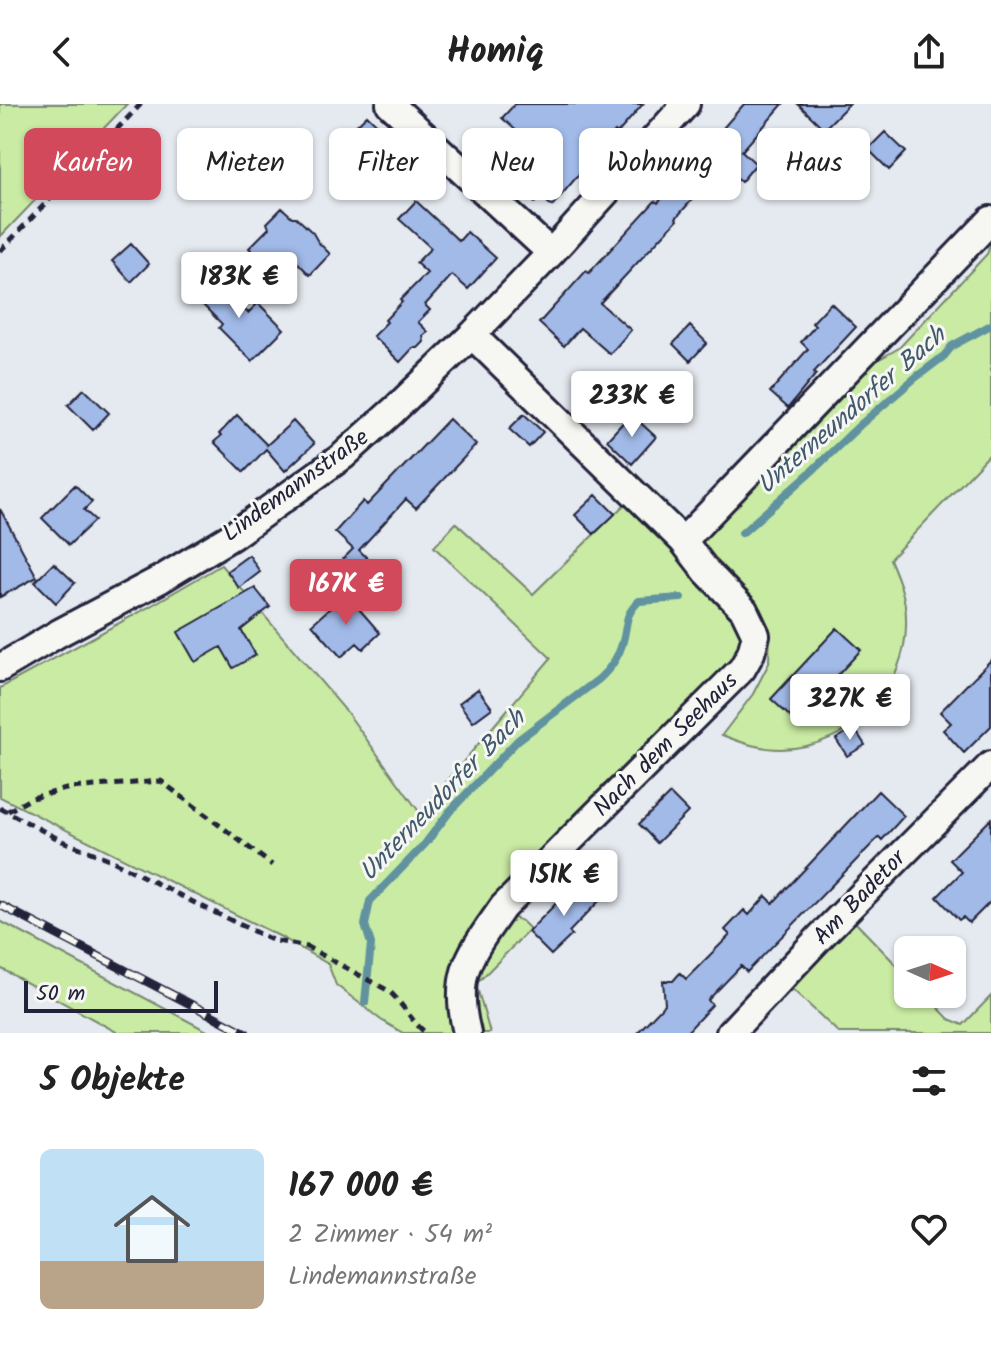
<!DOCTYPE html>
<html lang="de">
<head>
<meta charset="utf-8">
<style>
	body { margin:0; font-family:Kalam,sans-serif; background:#f6f6f6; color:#222; height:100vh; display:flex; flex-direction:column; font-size:30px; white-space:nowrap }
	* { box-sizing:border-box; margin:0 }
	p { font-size:26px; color:#767676 }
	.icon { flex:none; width:44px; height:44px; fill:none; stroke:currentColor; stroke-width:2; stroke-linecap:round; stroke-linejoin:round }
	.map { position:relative; height:929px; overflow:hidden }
	.sheet { display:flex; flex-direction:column; background:#fff; flex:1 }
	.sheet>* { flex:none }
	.guide { position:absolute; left:24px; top:24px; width:944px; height:72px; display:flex; gap:16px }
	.needle { width:52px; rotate:93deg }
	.buttons { position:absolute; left:894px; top:832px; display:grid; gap:16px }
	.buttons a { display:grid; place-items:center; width:72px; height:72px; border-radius:12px; background:#fff; box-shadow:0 2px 6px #0004; font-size:40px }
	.scale { position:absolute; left:24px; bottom:20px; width:194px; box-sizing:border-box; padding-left:8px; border:4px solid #22223b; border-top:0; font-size:22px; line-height:28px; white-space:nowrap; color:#22223b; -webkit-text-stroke:6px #f6f6f2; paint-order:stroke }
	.price { position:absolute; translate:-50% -68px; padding:0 18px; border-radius:8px; background:#fff; color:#222; font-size:26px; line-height:52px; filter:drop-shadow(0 2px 4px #0008) }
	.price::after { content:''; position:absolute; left:50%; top:48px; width:24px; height:18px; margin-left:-12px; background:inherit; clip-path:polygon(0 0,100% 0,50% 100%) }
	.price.selected { background:#d1495b; color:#fff }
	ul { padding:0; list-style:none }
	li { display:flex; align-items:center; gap:24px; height:200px; padding:0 40px }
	li span { display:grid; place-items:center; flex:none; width:224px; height:160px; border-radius:12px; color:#555 }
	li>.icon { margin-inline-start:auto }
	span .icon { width:96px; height:96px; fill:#fffc; stroke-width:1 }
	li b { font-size:34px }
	h2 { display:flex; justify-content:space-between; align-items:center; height:96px; padding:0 40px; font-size:34px }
	.pill { padding:0 28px; border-radius:12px; background:#fff; box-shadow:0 2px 6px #0004; font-size:28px; line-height:72px }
	.pill.selected { background:#d1495b; color:#fff }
	header { display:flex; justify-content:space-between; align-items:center; height:104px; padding:0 40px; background:#fff; font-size:36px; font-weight:700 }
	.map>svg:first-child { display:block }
	.green { fill:#c9eba3; stroke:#76866f; stroke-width:2 }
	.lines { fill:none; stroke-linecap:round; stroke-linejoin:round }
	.stream { stroke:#6192a0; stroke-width:8 }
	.building { fill:#a2bae8; stroke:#22223b; stroke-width:2 }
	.minor-casing { stroke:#22223b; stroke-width:32 }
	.path { stroke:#22223b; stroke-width:5; stroke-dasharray:8 6; stroke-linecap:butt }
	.minor { stroke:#f6f6f2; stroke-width:26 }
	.rail-casing { stroke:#22223b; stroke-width:9 }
	.rail { stroke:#f6f6f2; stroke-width:6; stroke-dasharray:18; stroke-linecap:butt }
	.labels { text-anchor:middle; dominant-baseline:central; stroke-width:6; stroke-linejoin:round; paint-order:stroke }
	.street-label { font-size:24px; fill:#22223b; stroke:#f6f6f2 }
	.water-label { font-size:26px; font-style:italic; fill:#425a6e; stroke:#f6f6f2 }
</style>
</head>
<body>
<header><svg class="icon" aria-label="back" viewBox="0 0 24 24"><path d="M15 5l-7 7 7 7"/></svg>Homiq<svg class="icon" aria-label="share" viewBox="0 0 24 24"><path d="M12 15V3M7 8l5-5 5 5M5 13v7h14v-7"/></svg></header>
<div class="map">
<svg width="991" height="929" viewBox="0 0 991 929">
	<rect width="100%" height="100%" fill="#e5eaf0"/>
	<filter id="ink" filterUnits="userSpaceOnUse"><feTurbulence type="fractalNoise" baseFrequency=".0125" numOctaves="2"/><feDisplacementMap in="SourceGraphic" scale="16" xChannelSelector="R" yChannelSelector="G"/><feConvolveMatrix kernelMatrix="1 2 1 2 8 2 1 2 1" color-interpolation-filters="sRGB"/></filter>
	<g filter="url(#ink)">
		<path class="green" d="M0 0H127L0 133Z
			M991 139V349L890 455C898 474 906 493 906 514 909 584 851 644 781 645 760 645 742 639 722 631L753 590 769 559 770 526 760 504 746 498 700 446V435L825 302 876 257 899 244 987 150Z
			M625 400 668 440 742 521 741 543 727 571 484 821 460 929H403L381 916 336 881 328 860 279 832 0 693V584L147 504 221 461 346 607 420 709 551 554 434 443 456 419 533 490Z
			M512 813 522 817 530 825 476 880 490 929H472L468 877Z
			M0 817 205 926 211 929H118L0 864Z
			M855 818 908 873V890H925L949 915 963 921 991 892V929H839L791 884Z"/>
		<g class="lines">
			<path class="stream" d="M742 429 812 367 860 321 915 274 944 252 952 242 991 221
				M365 898 371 840 365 821 370 797 425 740 450 707 518 636 599 575C611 564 619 553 623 537 628 518 624 512 639 497L681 494"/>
		</g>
		<path class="building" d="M515 0H643L617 30 615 28 552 102 541 93 535 99 518 84 546 53 502 14Z
			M744 0H783L742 47 756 60 741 78 726 65 722 69 718 66 676 114 677 116 600 199 631 226 610 250 580 224 564 242 539 219 586 167 589 169 655 97 658 99Z
			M798 0H849L824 25Z
			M367 11 394 37 365 68 336 41Z
			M885 28 906 48 889 66 868 45Z
			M416 97 459 137 467 128 496 154 468 185 452 171 425 201 430 206 418 218 428 228 423 232 424 238 418 244H413L400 258 373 232 387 218 385 216 402 198 400 196 427 169 416 159 431 144 399 115Z
			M282 104 292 113H296L313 129 318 138 330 150 310 171 298 159 282 176 249 144 269 124 267 119Z
			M131 140 149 160 131 178 112 157Z
			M203 172 237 206 241 202 248 209 258 199 284 225 252 257 219 224 222 220 189 187Z
			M831 199 856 223 814 268 816 270 788 304 770 288 808 245 801 238 815 222 812 219Z
			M690 222 707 239 690 257 673 240Z
			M84 285 109 309 93 326 68 301Z
			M524 310 543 328 529 343 509 325Z
			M631 310 656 333 632 360 607 336Z
			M237 311 267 341 293 317 314 340 285 367 266 345 244 368 214 338 221 332 219 330Z
			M449 315 476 341 416 404 406 395 359 446 373 460 351 483 333 465 353 445 335 428 363 397 367 401Z
			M75 381 92 398 84 406 95 416 69 441 42 414Z
			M596 391 615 410 594 430 575 411Z
			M0 405 37 473 0 493Z
			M249 451 260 468 239 484 227 467Z
			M54 459 75 479 56 499 35 478Z
			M255 484 270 503 241 526 256 551 233 564 221 543 195 558 178 528Z
			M346 490 380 529 363 545 357 539 341 553 312 520Z
			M837 524 861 546 795 617 771 595Z
			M991 556V622L964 649 943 626 951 619 940 608Z
			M478 585 492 604 473 618 459 599Z
			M854 624 865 641 847 652 836 635Z
			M878 687 904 712 882 736 879 733 747 868 741 862 708 896 712 901 686 929H637L665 900 663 877H673L680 869 686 875 730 831 725 826 744 806 749 811 766 792 773 799Z
			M670 690 688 708 657 739 639 720Z
			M991 715V797L969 819 963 813 959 816 937 793 962 768 950 756Z
			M579 776 600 796 569 828 572 831 551 851 528 828Z"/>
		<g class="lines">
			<g class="minor-casing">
				<path id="minor" d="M390 0 551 149
					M683 437 991 116
					M0 564 59 529 161 475 232 432 343 352 393 307 472 231 551 149 686 0
					M467 929C452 869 470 851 503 803L742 565 751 549 756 531 744 506 707 468 683 437 472 231
					M730 929 822 831 991 661"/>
			</g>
			<path class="path" d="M0 147 141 0
				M0 704 62 737 109 755 195 799 272 836 307 843 389 887C403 900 411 917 426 929
				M8 707 32 694 70 684 161 677 272 761"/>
			<use href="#minor" class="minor"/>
			<g class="rail-casing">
				<path id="rail" d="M0 801 246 929"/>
			</g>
			<use href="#rail" class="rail"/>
		</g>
	</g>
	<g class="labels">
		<g class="street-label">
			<text transform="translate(296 382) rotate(-36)">Lindemannstraße</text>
			<text transform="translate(666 641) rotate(-45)">Nach dem Seehaus</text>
			<text transform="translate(860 794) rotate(-46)">Am Badetor</text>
		</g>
		<g class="water-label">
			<text transform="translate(852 307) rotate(-41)">Unterneundorfer Bach</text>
			<text transform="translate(443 692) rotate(-46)">Unterneudorfer Bach</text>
		</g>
	</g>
</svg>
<div class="buttons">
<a><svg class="needle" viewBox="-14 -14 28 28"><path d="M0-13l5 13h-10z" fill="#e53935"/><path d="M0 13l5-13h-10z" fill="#767676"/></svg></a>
</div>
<div class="scale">50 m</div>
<b class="price" style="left:239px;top:216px">183K €</b>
<b class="price" style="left:632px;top:335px">233K €</b>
<b class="price selected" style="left:346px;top:523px">167K €</b>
<b class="price" style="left:850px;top:638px">327K €</b>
<b class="price" style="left:564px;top:814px">151K €</b>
<div class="guide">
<a class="pill selected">Kaufen</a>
<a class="pill">Mieten</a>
<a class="pill">Filter</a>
<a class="pill">Neu</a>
<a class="pill">Wohnung</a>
<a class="pill">Haus</a>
</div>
</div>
<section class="sheet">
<h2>5 Objekte<svg class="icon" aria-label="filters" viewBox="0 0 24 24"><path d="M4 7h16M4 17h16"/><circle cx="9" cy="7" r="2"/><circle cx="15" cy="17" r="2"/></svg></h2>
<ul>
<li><span style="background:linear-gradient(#bfe0f5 70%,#b9a48a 0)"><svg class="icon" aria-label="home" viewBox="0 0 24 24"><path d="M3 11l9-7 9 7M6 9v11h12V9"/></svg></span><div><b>167 000 €</b><p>2 Zimmer · 54 m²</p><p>Lindemannstraße</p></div><svg class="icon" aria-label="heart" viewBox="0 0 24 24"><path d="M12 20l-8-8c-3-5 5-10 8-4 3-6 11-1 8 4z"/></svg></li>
</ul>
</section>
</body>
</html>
